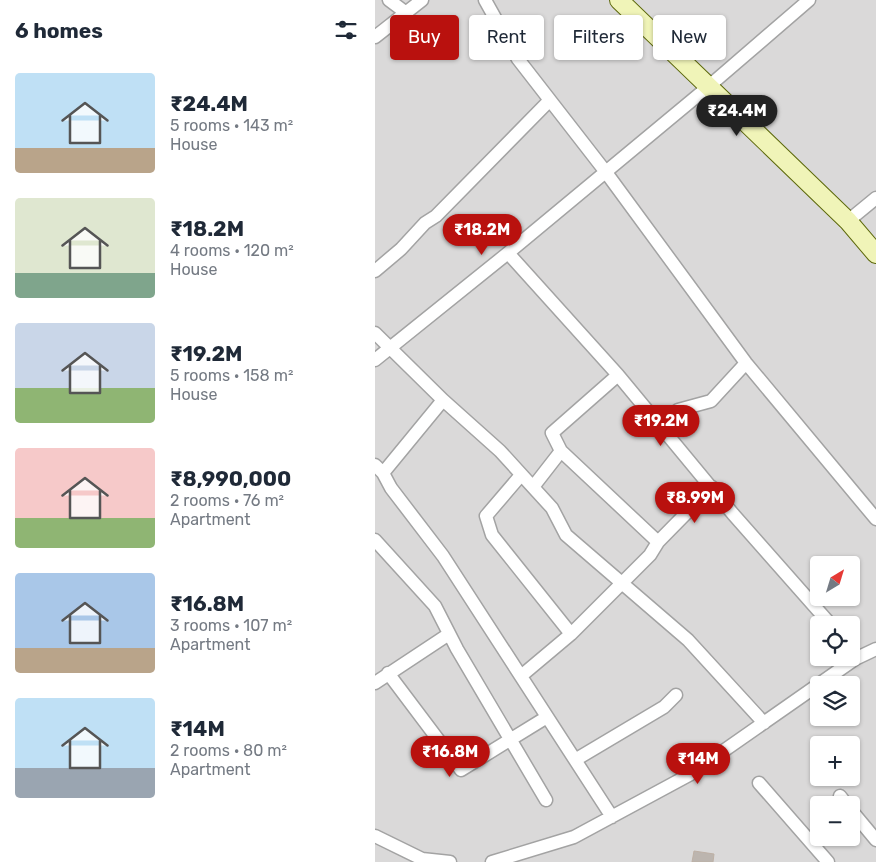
<!DOCTYPE html>
<html lang="en">
<head>
<meta charset="utf-8">
<style>
	body { margin:0; font-family:Rubik,sans-serif; background:#f6f6f7; color:#1f2937; height:100vh; display:flex; flex-direction:column; font-size:19px; white-space:nowrap }
	* { box-sizing:border-box; margin:0 }
	p { font-size:16px; color:#747a83 }
	.icon { flex:none; width:28px; height:28px; fill:none; stroke:currentColor; stroke-width:2; stroke-linecap:round; stroke-linejoin:round }
	.map { position:relative; flex:1; overflow:hidden }
	.sheet { display:flex; flex-direction:column; background:#fff; width:375px }
	.sheet>* { flex:none }
	.guide { position:absolute; left:15px; top:15px; width:410px; height:45px; display:flex; gap:10px }
	.needle { width:32px; rotate:38deg }
	.fabs { position:absolute; left:435px; top:556px; display:grid; gap:10px }
	.fabs a { display:grid; place-items:center; width:50px; height:50px; border-radius:5px; background:#fff; box-shadow:0 1px 4px #0004; font-size:25px }
	.price { position:absolute; translate:-50% -42px; padding:0 11px; border-radius:18px; background:#b9110e; color:#fff; font-size:16px; line-height:32px; filter:drop-shadow(0 1px 2px #0008) }
	.price::after { content:''; position:absolute; left:50%; top:30px; width:15px; height:11px; margin-left:-8px; background:inherit; clip-path:polygon(0 0,100% 0,50% 100%) }
	.price.on { background:#222; color:#fff }
	ul { padding:0; list-style:none }
	li { display:flex; align-items:center; gap:15px; height:125px; padding:0 15px }
	li span { display:grid; place-items:center; flex:none; width:140px; height:100px; border-radius:5px; color:#555 }
	li>.icon { margin-inline-start:auto }
	span .icon { width:60px; height:60px; fill:#fffc; stroke-width:1 }
	li b { font-size:21px }
	h2 { display:flex; justify-content:space-between; align-items:center; height:60px; padding:0 15px; font-size:21px }
	.pill { padding:0 18px; border-radius:5px; background:#fff; box-shadow:0 1px 4px #0004; font-size:18px; line-height:45px }
	.pill.on { background:#b9110e; color:#fff }
	main { display:flex; flex:1; min-height:0 }
	.map>svg:first-child { display:block }
	.residential { fill:#dad9d9; fill-rule:evenodd }
	.building { fill:#bcb5af; stroke:#bdb0a5 }
	.lines { fill:none; stroke-linecap:round; stroke-linejoin:round }
	.street-casing { stroke:#a3a3a3; stroke-width:15 }
	.secondary-casing { stroke:#5d690c; stroke-width:20 }
	.street { stroke:#fff; stroke-width:12 }
	.secondary { stroke:#f0f4b8; stroke-width:18 }
</style>
</head>
<body>
<main>
<section class="sheet">
<h2>6 homes<svg class="icon" aria-label="filters" viewBox="0 0 24 24"><path d="M4 7h16M4 17h16"/><circle cx="9" cy="7" r="2"/><circle cx="15" cy="17" r="2"/></svg></h2>
<ul>
<li><span style="background:linear-gradient(#bfe0f5 75%,#b9a48a 0)"><svg class="icon" aria-label="home" viewBox="0 0 24 24"><path d="M3 11l9-7 9 7M6 9v11h12V9"/></svg></span><div><b>₹24.4M</b><p>5 rooms · 143 m²</p><p>House</p></div></li>
<li><span style="background:linear-gradient(#dfe7d0 75%,#7fa58c 0)"><svg class="icon" aria-label="home" viewBox="0 0 24 24"><path d="M3 11l9-7 9 7M6 9v11h12V9"/></svg></span><div><b>₹18.2M</b><p>4 rooms · 120 m²</p><p>House</p></div></li>
<li><span style="background:linear-gradient(#c9d6e8 65%,#8fb573 0)"><svg class="icon" aria-label="home" viewBox="0 0 24 24"><path d="M3 11l9-7 9 7M6 9v11h12V9"/></svg></span><div><b>₹19.2M</b><p>5 rooms · 158 m²</p><p>House</p></div></li>
<li><span style="background:linear-gradient(#f6c9c9 70%,#8fb573 0)"><svg class="icon" aria-label="home" viewBox="0 0 24 24"><path d="M3 11l9-7 9 7M6 9v11h12V9"/></svg></span><div><b>₹8,990,000</b><p>2 rooms · 76 m²</p><p>Apartment</p></div></li>
<li><span style="background:linear-gradient(#a9c7e8 75%,#b9a48a 0)"><svg class="icon" aria-label="home" viewBox="0 0 24 24"><path d="M3 11l9-7 9 7M6 9v11h12V9"/></svg></span><div><b>₹16.8M</b><p>3 rooms · 107 m²</p><p>Apartment</p></div></li>
<li><span style="background:linear-gradient(#bfe0f5 70%,#9aa5b1 0)"><svg class="icon" aria-label="home" viewBox="0 0 24 24"><path d="M3 11l9-7 9 7M6 9v11h12V9"/></svg></span><div><b>₹14M</b><p>2 rooms · 80 m²</p><p>Apartment</p></div></li>
</ul>
</section>
<div class="map">
<svg width="501" height="862" viewBox="0 0 501 862">
	<rect width="100%" height="100%" fill="#ece9e2"/>
	<path class="residential" d="M0 0H501V862H0ZM444 565H476V598H444ZM444 625H476V658H444ZM444 685H476V718H444ZM444 745H476V778H444ZM444 805H476V838H444Z"/>
	<path class="building" d="M319 851 339 854 338 862H317Z"/>
	<g class="lines">
		<g class="street-casing">
			<path id="street" d="M14 0 30 12
				M110 0 143 59 230 171 371 363 501 519
				M0 37 47 0
				M473 221 501 198
				M133 253 243 375 358 514 456 625
				M0 271 26 249 50 223 61 216 175 100
				M0 333 68 400 125 451 177 508 191 535 313 640 389 723
				M0 360 133 253 333 87 434 0
				M286 426 303 410 336 401 371 363
				M186 451 283 542
				M0 465 8 473 16 488 68 556 237 817
				M8 473 68 400
				M146 475 111 516 117 535 196 634
				M158 487 186 451 177 433 243 375
				M0 540 60 606 82 649 171 800
				M13 673 86 770 172 717
				M146 676 196 634 275 555 283 542 337 487
				M0 683 74 634
				M200 760 289 707 301 695
				M384 783 453 862
				M465 796 472 805
				M476 810 501 840
				M0 836 47 859 75 862
				M117 862 199 837 314 775 480 659 501 649"/>
		</g>
		<g class="secondary-casing">
			<path id="secondary" d="M244 0 473 221 501 254"/>
		</g>
		<use href="#street" class="street"/>
		<use href="#secondary" class="secondary"/>
	</g>
</svg>
<div class="fabs">
<a><svg class="needle" viewBox="-14 -14 28 28"><path d="M0-13l5 13h-10z" fill="#e53935"/><path d="M0 13l5-13h-10z" fill="#747a83"/></svg></a>
<a><svg class="icon" aria-label="locate" viewBox="0 0 24 24"><circle cx="12" cy="12" r="6"/><path d="M12 2v4M12 18v4M2 12h4M18 12h4"/></svg></a>
<a><svg class="icon" aria-label="layers" viewBox="0 0 24 24"><path d="M12 4l9 5-9 5-9-5zM3 14l9 5 9-5"/></svg></a>
<a>+</a>
<a>−</a>
</div>
<b class="price on" style="left:362px;top:137px">₹24.4M</b>
<b class="price" style="left:107px;top:256px">₹18.2M</b>
<b class="price" style="left:286px;top:447px">₹19.2M</b>
<b class="price" style="left:320px;top:524px">₹8.99M</b>
<b class="price" style="left:75px;top:778px">₹16.8M</b>
<b class="price" style="left:323px;top:785px">₹14M</b>
<div class="guide">
<a class="pill on">Buy</a>
<a class="pill">Rent</a>
<a class="pill">Filters</a>
<a class="pill">New</a>
</div>
</div>
</main>
</body>
</html>
